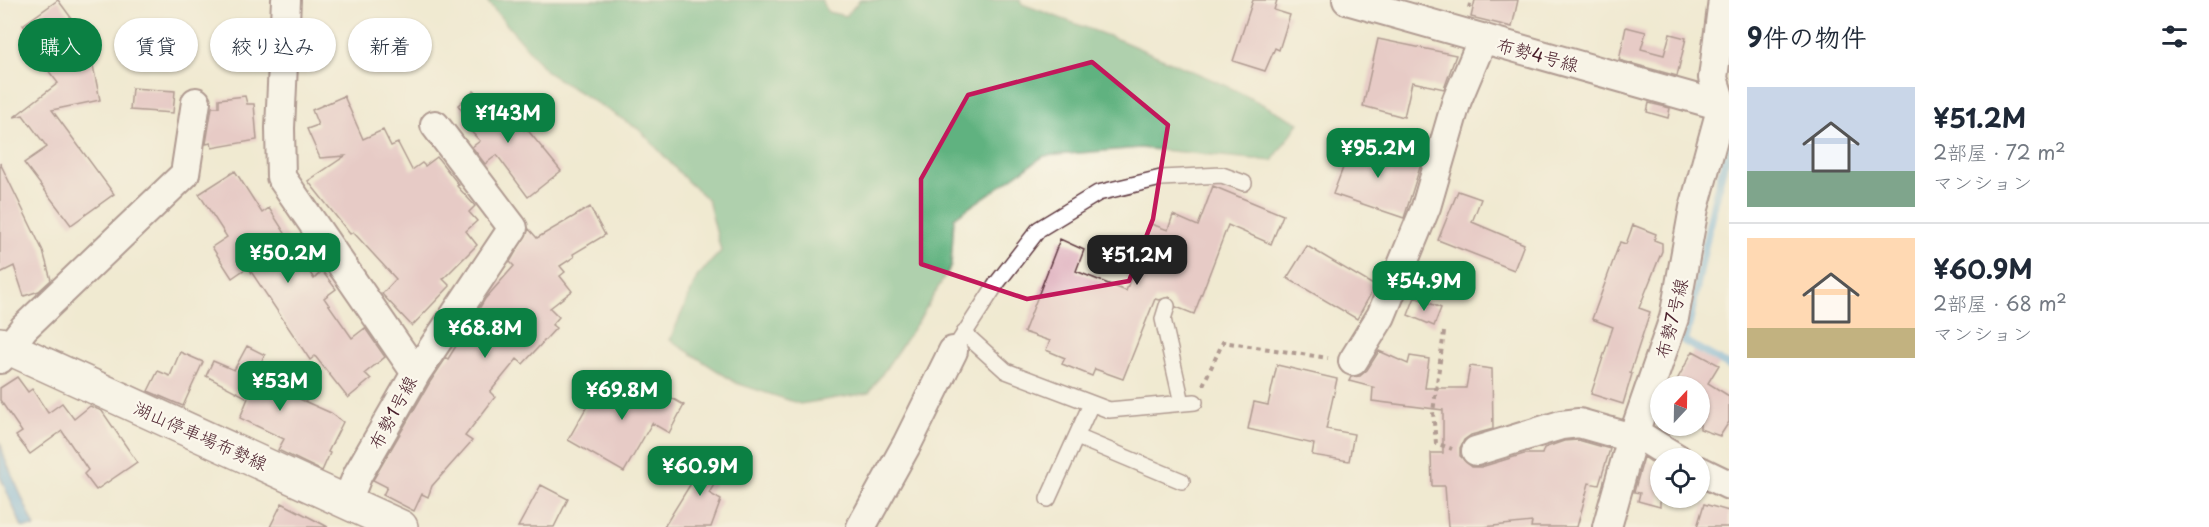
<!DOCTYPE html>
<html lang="ja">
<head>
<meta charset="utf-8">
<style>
	body { margin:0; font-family:"Playpen Sans","Klee One",sans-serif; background:#f2f2f3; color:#1f2937; height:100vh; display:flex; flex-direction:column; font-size:22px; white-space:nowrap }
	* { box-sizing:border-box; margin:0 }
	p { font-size:20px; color:#747a83 }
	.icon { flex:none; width:33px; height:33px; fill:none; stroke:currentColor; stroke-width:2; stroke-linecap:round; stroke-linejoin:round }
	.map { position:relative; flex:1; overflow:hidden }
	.sheet { display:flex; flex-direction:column; background:#fff; width:480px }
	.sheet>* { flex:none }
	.guide { position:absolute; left:18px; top:18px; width:570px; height:54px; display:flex; gap:12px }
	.needle { width:39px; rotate:22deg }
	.tools { position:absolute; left:1650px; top:376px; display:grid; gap:12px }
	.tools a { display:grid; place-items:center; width:60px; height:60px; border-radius:50%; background:#fff; box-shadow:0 2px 4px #0004; font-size:30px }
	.price { position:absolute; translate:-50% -51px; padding:0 14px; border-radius:12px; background:#0b8043; color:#fff; font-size:20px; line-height:39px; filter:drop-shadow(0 2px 3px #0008) }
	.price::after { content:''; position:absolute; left:50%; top:36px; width:18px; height:14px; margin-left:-9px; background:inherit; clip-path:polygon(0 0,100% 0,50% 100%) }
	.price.active { background:#222; color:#fff }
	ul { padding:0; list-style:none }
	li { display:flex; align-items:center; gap:18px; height:150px; padding:0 18px }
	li+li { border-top:2px solid #e0e1e3 }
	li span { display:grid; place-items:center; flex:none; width:168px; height:120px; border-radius:0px; color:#555 }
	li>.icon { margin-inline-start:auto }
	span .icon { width:72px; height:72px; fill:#fffc; stroke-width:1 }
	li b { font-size:26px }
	h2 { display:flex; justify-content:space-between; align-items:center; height:72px; padding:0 18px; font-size:26px }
	.pill { padding:0 21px; border-radius:27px; background:#fff; box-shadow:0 2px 4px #0004; font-size:21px; line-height:54px }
	.pill.active { background:#0b8043; color:#fff }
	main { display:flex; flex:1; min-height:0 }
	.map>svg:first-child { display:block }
	.forest { fill:#60b280; stroke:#556856; stroke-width:1.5 }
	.water { fill:#68abdc; stroke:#596584; stroke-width:1.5 }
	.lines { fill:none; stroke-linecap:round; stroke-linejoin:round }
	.stream { stroke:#68abdc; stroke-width:8 }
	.building { fill:#dca7b9 }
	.lane-casing { stroke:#633d44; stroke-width:18 }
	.street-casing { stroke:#633d44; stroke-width:32 }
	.secondary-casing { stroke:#633d44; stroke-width:36 }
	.path { stroke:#633d44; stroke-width:4; stroke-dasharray:4.5 4.5; stroke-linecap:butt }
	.lane { stroke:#fff; stroke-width:15 }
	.street { stroke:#fff; stroke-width:28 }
	.secondary { stroke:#fff; stroke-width:33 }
	.marked { fill:none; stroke:#c2185b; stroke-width:4.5; stroke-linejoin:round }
	.labels { text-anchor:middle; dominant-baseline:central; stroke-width:4.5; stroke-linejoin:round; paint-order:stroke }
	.street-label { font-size:18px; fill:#4a1f2b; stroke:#fbf7ec }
</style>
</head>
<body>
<main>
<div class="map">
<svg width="1729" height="527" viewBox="0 0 1729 527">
	<rect width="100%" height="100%" fill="#fbf7ec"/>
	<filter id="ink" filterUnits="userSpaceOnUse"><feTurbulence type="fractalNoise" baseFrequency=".0167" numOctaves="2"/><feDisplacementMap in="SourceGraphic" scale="12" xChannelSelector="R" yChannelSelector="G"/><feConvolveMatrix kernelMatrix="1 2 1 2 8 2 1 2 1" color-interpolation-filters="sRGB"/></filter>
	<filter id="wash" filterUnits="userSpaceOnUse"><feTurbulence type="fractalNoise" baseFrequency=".008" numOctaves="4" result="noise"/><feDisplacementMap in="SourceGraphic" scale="24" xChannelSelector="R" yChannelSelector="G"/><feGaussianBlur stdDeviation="1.35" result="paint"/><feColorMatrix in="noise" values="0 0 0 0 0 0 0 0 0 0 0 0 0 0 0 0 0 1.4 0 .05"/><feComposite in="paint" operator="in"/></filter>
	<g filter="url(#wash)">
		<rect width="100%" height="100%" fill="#f0ead1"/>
		<path class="forest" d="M486 0H822L828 12 846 16 860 0H1020L1022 4 1122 41 1227 86 1299 123 1272 161 1140 148 1044 156 954 218 951 266 919 320 869 393 800 404 736 383 670 340 697 277 721 251 708 200 688 182 640 130 548 73Z"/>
		<path class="water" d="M0 441 5 459 35 527H22L0 476Z"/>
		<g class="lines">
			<path class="stream" d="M1729 145 1714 202 1687 334 1684 341 1729 366"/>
		</g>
		<g id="blocks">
			<path class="building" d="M58 0 78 27 38 57 24 38 29 33 23 25Z
				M1253 0H1277L1274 10 1290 15 1279 50 1275 48 1265 71 1233 61Z
				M1475 0H1518L1512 27 1471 17Z
				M1626 27 1646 32 1641 49 1664 55 1670 34 1686 38 1677 76 1619 60Z
				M1378 39 1456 55 1444 89 1412 82 1404 117 1363 106Z
				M91 56 100 100 52 110 114 194 71 225 24 163 47 147 23 115 14 117 58 83 44 65Z
				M132 88 175 91 173 113 130 110Z
				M474 91 513 118 524 130 526 128 561 171 528 197 497 155 485 164 472 147 480 141 462 122 467 118 458 105Z
				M245 96 247 104H254L257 140 212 148 211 143 206 144 212 107H219V99Z
				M344 96 363 139 383 130 391 146 398 143 412 170 422 163 425 166 437 157 459 185 457 186 475 206 469 212 477 221 466 231 477 245 443 279 450 286 412 326 382 294 396 279 353 232 350 234 308 181 345 156 320 158 307 129 318 125 312 110Z
				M1649 103 1670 108 1668 118 1647 112Z
				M1354 139 1421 164 1404 218 1333 194Z
				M0 163 43 251 51 280 39 291 24 296 14 266 0 273Z
				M235 171 262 213 269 208 314 279 322 271 336 289 324 298 352 338 365 328 385 357 365 373 371 379 348 398 315 356 310 360 248 267 232 278 212 247 227 237 199 194Z
				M1213 186 1283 215 1271 244 1228 225 1194 314 1176 307 1170 297 1159 300 1155 299 1123 379 1095 369 1092 376 1062 364 1065 358 1046 350 1050 341 1024 332 1060 239 1084 250 1076 271 1126 291 1151 224 1168 230 1173 215 1198 226Z
				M1458 191 1481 199 1472 222 1524 244 1514 270 1438 240Z
				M590 207 605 235 573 254 574 257 560 266 565 272 560 276 572 291 550 308 559 317 552 325 556 328 523 364 517 359 490 392 495 397 465 436 472 441 432 486 428 497 422 494 414 511 383 495 387 487 373 480 430 382 446 358 448 359 485 299 514 266 510 262 529 229 537 238Z
				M1633 225 1656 234 1654 240 1662 243V251L1639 308 1650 312 1630 373 1632 374 1623 404 1591 394 1613 327 1592 319 1620 242 1626 244Z
				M1307 246 1375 286 1357 319 1287 278Z
				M1415 297 1441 308 1434 326 1408 315Z
				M247 346 265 355 252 378 331 413 343 422 328 452 330 453 322 471 278 450 284 439 240 418 248 398 206 376 213 361 234 370Z
				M1379 351 1408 364 1410 356 1429 359 1425 388H1466L1470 366 1492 369 1493 429 1471 435 1464 440 1460 448V456L1472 467H1481L1524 454H1542L1544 448 1564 441 1578 440 1610 449 1599 485 1589 483 1577 527H1531L1532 522 1483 527H1448L1445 486H1432L1431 453H1443V410L1372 401 1373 388H1376L1349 381 1351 377 1360 376 1367 370Z
				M1693 351 1719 365 1708 383 1729 396V422L1720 436 1700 429V387H1673Z
				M180 352 203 362 183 406 148 391 158 371 170 376Z
				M1277 365 1337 379 1326 429 1354 434 1349 461 1312 455 1314 444 1248 429 1254 402 1268 405Z
				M615 376 650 395 654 388 684 405 669 433 652 423 624 472 568 440 599 385 607 389Z
				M17 377 28 392 32 389 48 413 62 403 74 419 90 406 102 411 137 462 96 490 84 474 88 470 62 431 30 454 16 436 22 432 0 400V388Z
				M711 451 728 461 709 493 721 500 711 527H664Z
				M1644 457 1660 468V507L1638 501 1640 493 1634 492Z
				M541 485 568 499 554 527H518Z
				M282 503 328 527H270Z
				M1704 504 1729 511V527H1697Z"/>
		</g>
	</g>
	<g filter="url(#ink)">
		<use href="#blocks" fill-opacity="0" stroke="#633d44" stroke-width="1.5"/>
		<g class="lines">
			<g class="lane-casing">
				<path id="lane" d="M1167 306 1163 319 1182 403
					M964 333 1006 371 1109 410 1195 402
					M953 351 997 283 1039 229 1098 193 1161 178 1222 175 1244 183
					M1077 437 1182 481
					M1048 499 1091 404"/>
			</g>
			<g class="street-casing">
				<path id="street" d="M286 0 280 128 281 177 416 373 358 474 347 501
					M1347 0 1729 108
					M0 359 24 328 185 174 196 102
					M1353 361 1381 316 1426 207 1457 100 1483 38
					M416 373 513 228 435 125
					M1634 432 1678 459
					M1476 451 1561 425 1579 423 1632 438
					M1700 471 1729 485
					M861 527 907 444 953 351
					M1607 527 1630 445 1674 318 1694 208 1722 106 1713 78 1723 0"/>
			</g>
			<g class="secondary-casing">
				<path id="secondary" d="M0 344 401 527"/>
			</g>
			<path class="path" d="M1469 8 1471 0
				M1444 332 1433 412 1436 443 1452 449
				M1203 385 1223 342 1328 358"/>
			<use href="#lane" class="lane"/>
			<use href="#street" class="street"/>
			<use href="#secondary" class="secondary"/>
		</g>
	</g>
	<path d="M0 0H1729V527H0ZM1092 62 1168 125 1153 219 1129 281 1027 299 921 264V179L968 95Z" fill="#f0ead1" fill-opacity=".55" fill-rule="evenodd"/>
	<path class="marked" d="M1092 62 1168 125 1153 219 1129 281 1027 299 921 264V179L968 95Z"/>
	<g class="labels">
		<g class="street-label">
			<text transform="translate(1538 54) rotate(15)">布勢4号線</text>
			<text transform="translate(1671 318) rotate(-76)">布勢7号線</text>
			<text transform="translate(392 412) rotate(-62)">布勢1号線</text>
			<text transform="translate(201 435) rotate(24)">湖山停車場布勢線</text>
		</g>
	</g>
</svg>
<div class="tools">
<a><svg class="needle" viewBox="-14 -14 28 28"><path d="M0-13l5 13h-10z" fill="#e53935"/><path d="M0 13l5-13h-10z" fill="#747a83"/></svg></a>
<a><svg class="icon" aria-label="locate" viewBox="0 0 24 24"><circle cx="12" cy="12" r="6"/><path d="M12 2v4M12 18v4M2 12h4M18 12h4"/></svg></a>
</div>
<b class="price" style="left:508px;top:144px">¥143M</b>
<b class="price" style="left:1378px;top:179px">¥95.2M</b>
<b class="price" style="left:288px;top:284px">¥50.2M</b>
<b class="price active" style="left:1137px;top:286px">¥51.2M</b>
<b class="price" style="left:1424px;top:312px">¥54.9M</b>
<b class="price" style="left:485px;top:359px">¥68.8M</b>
<b class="price" style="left:280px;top:412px">¥53M</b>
<b class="price" style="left:622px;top:421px">¥69.8M</b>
<b class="price" style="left:700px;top:497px">¥60.9M</b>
<div class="guide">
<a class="pill active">購入</a>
<a class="pill">賃貸</a>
<a class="pill">絞り込み</a>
<a class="pill">新着</a>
</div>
</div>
<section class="sheet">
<h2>9件の物件<svg class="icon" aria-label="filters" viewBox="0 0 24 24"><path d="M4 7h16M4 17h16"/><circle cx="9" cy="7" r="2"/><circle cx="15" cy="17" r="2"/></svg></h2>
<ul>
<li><span style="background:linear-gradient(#c9d6e8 70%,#7fa58c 0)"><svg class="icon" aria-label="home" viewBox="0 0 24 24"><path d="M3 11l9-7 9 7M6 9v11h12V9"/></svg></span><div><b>¥51.2M</b><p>2部屋 · 72 m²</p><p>マンション</p></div></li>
<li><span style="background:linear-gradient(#ffd9b3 75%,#c2b280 0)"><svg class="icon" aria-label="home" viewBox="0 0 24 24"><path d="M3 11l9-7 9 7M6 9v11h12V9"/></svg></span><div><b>¥60.9M</b><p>2部屋 · 68 m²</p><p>マンション</p></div></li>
</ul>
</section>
</main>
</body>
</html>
